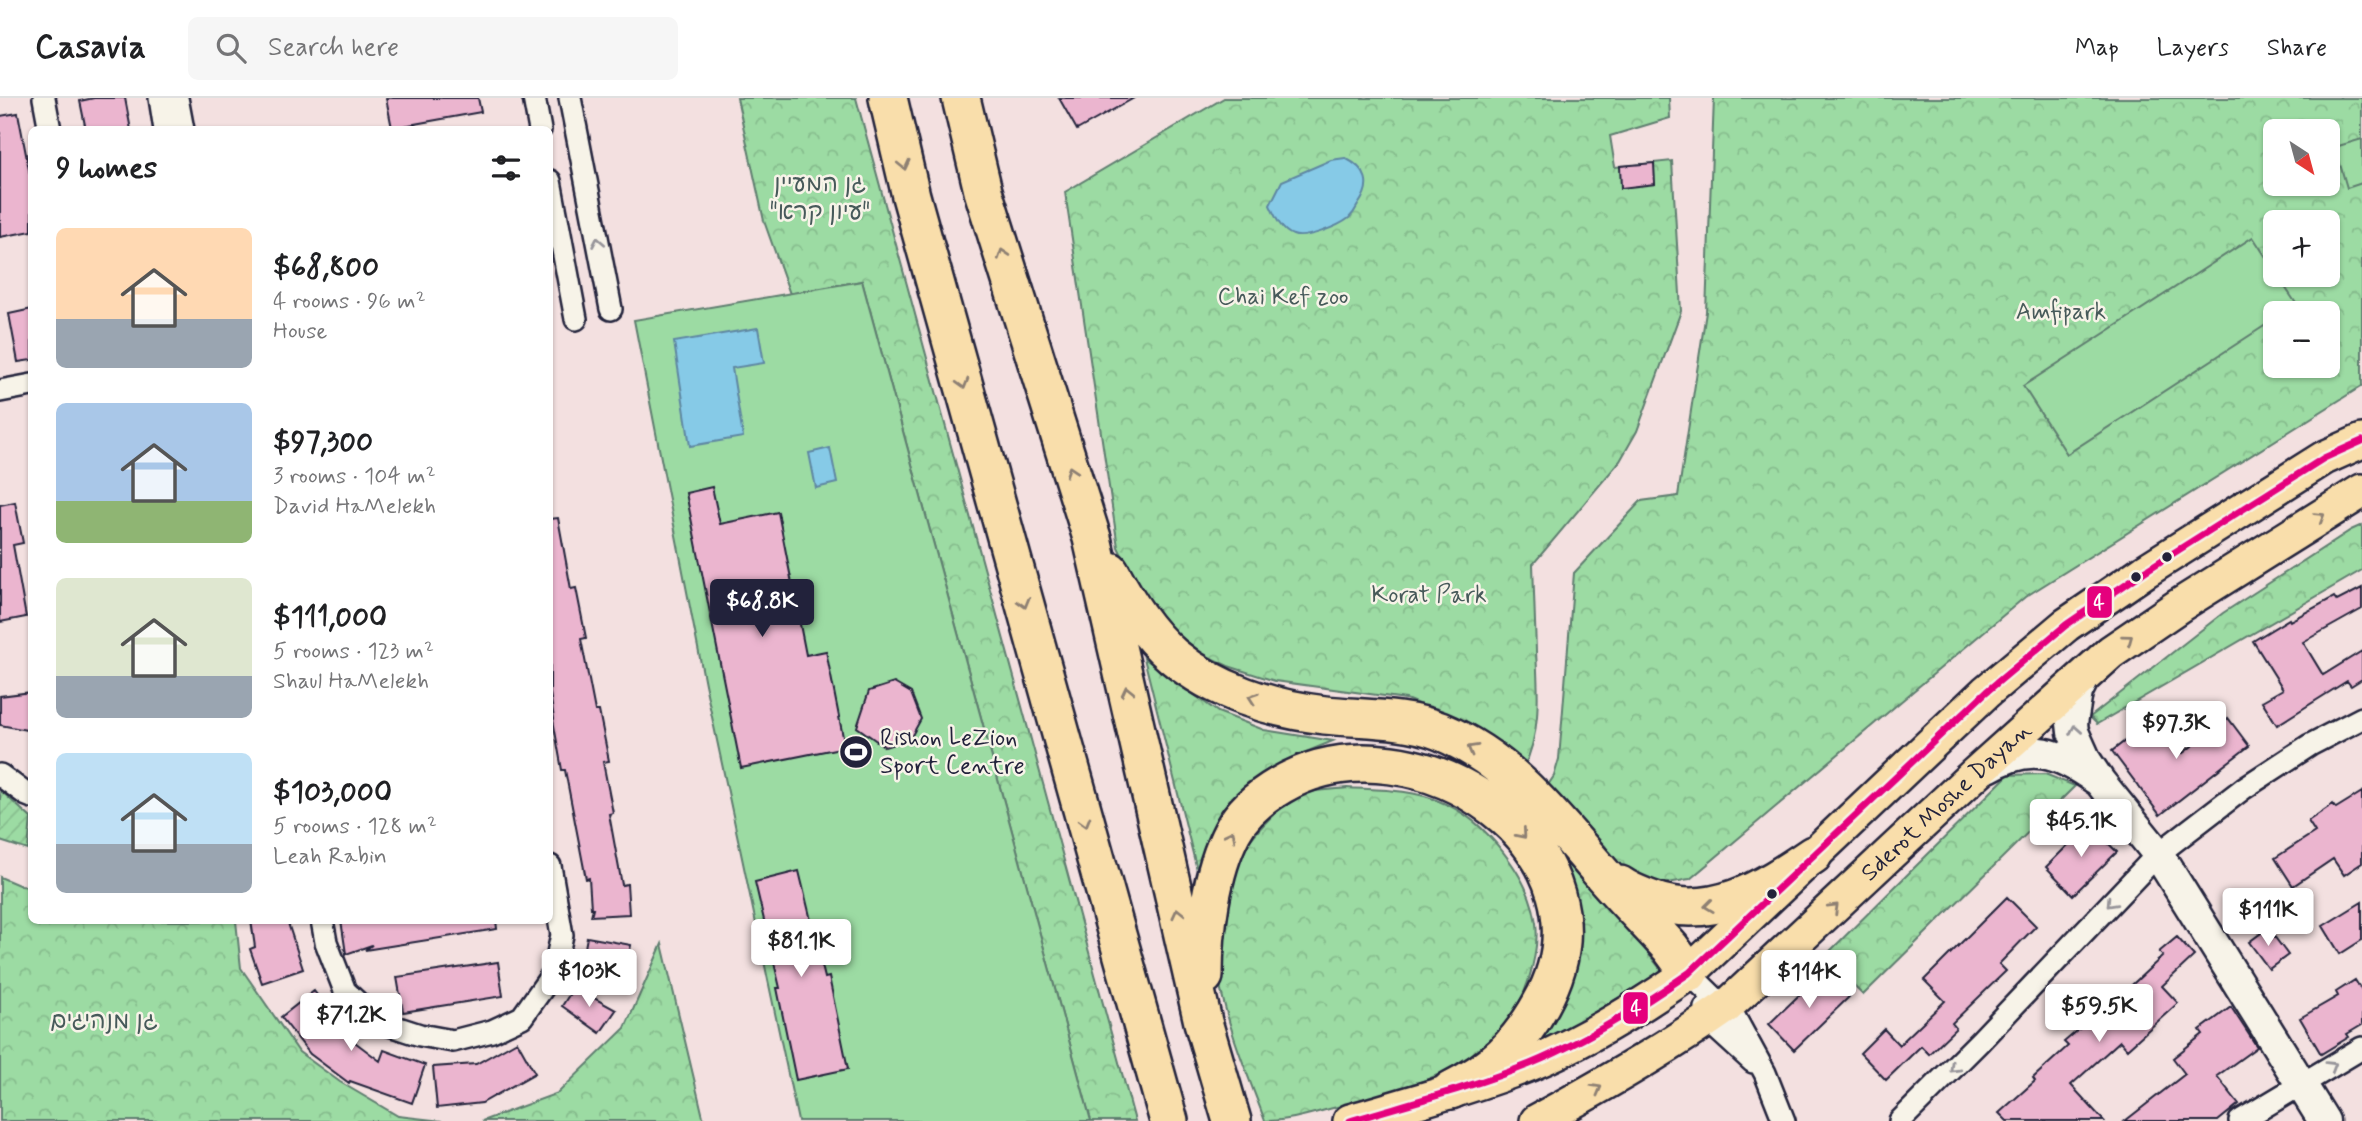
<!DOCTYPE html>
<html lang="en">
<head>
<meta charset="utf-8">
<style>
	body { margin:0; font-family:Mynerve,"Playpen Sans Hebrew",sans-serif; background:#f6f6f6; color:#202124; height:100vh; display:flex; flex-direction:column; font-size:26px; white-space:nowrap }
	* { box-sizing:border-box; margin:0 }
	p { font-size:23px; color:#757577 }
	.icon { flex:none; width:38px; height:38px; fill:none; stroke:currentColor; stroke-width:2; stroke-linecap:round; stroke-linejoin:round }
	.map { position:relative; flex:1; overflow:hidden }
	.drawer { position:absolute; left:28px; top:28px; width:525px; height:798px; display:flex; flex-direction:column; background:#fff; border-radius:10px; box-shadow:0 2px 5px #0004 }
	.drawer>* { flex:none }
	.needle { width:46px; rotate:144deg }
	.tools { position:absolute; left:2263px; top:21px; display:grid; gap:14px }
	.tools a { display:grid; place-items:center; width:77px; height:77px; border-radius:10px; background:#fff; box-shadow:0 2px 5px #0004; font-size:35px }
	.price { position:absolute; translate:-50% -60px; padding:0 16px; border-radius:7px; background:#fff; color:#222; font-size:23px; line-height:46px; filter:drop-shadow(0 2px 4px #0008) }
	.price::after { content:''; position:absolute; left:50%; top:42px; width:21px; height:16px; margin-left:-10px; background:inherit; clip-path:polygon(0 0,100% 0,50% 100%) }
	.price.current { background:#22223b; color:#fff }
	ul { padding:0; list-style:none }
	li { display:flex; align-items:center; gap:21px; height:175px; padding:0 28px }
	li span { display:grid; place-items:center; flex:none; width:196px; height:140px; border-radius:10px; color:#555 }
	li>.icon { margin-inline-start:auto }
	span .icon { width:84px; height:84px; fill:#fffc; stroke-width:1 }
	li b { font-size:30px }
	h2 { display:flex; justify-content:space-between; align-items:center; height:84px; padding:0 28px; font-size:30px }
	header { display:flex; align-items:center; gap:42px; box-sizing:border-box; height:98px; padding:0 35px; background:#fff; border-bottom:2px solid #e0e0e0 }
	header strong { font-size:33px }
	nav { display:flex; gap:38px; margin-inline-start:auto; font-size:24px }
	.search { width:490px; height:63px; background:#f6f6f6; display:flex; align-items:center; gap:18px; box-sizing:border-box; padding:0 24px; border-radius:10px; color:#757577; font-size:26px }
	.map>svg:first-child { display:block }
	.forest { fill:url(#forest-crowns); stroke:#5f7e6f; stroke-width:2; fill-rule:evenodd }
	.garden { fill:url(#garden-furrows); stroke:#5f7e6f; stroke-width:2 }
	.pitch { fill:#9cdba3; stroke:#5f7e6f; stroke-width:2 }
	.water { fill:#86cae7; stroke:#5e87a2; stroke-width:2 }
	.building { fill:#ebb5cf; stroke:#22223b; stroke-width:2 }
	.lines { fill:none; stroke-linecap:round; stroke-linejoin:round }
	.street-casing { stroke:#22223b; stroke-width:26 }
	.secondary-casing { stroke:#22223b; stroke-width:35 }
	.primary-casing { stroke:#22223b; stroke-width:38 }
	.highway-casing { stroke:#22223b; stroke-width:42 }
	.street { stroke:#f7f3e8; stroke-width:21 }
	.secondary { stroke:#f7f3e8; stroke-width:30 }
	.primary { stroke:#f9deab; stroke-width:33 }
	.highway { stroke:#f9deab; stroke-width:37 }
	.bus-1-casing { stroke:#f7f3e8; stroke-width:12 }
	.bus-1 { stroke:#e5007d; stroke-width:7 }
	.oneway { stroke:#8e8073 }
	.oneway2 { stroke:#97959a }
	.bus-dot { fill:#22223b; stroke:#f7f3e8; stroke-width:2.5 }
	.labels { text-anchor:middle; dominant-baseline:central; stroke-width:5; stroke-linejoin:round; paint-order:stroke }
	.park-label { font-size:24px; fill:#475a5a; stroke:#f7f3e8 }
	.poi-label { font-size:24px; fill:#22223b; stroke:#f7f3e8; text-anchor:start }
	.street-label { font-size:24px; fill:#22223b; stroke:#f7f3e8 }
	.line-badge { stroke:#f7f3e8; stroke-width:2.5 }
	.badge-label { font-size:19px; text-anchor:middle; font-weight:bold; fill:#fff }
</style>
</head>
<body>
<header>
<strong>Casavia</strong>
<div class="search"><svg class="icon" aria-label="search" viewBox="0 0 24 24"><circle cx="10" cy="10" r="6"/><path d="M15 15l6 6"/></svg>Search here</div>
<nav><a>Map</a><a>Layers</a><a>Share</a></nav>
</header>
<div class="map">
<svg width="2362" height="1023" viewBox="0 0 2362 1023">
	<defs>
		<pattern id="forest-crowns" width="20" height="18" patternUnits="userSpaceOnUse" patternTransform="scale(1.75)"><rect width="20" height="18" fill="#9cdba3"/><path d="M2 6a3 3 0 1 1 6 0M12 15a3 3 0 1 1 6 0" fill="none" stroke="#86bc8d"/></pattern>
		<pattern id="garden-furrows" width="10" height="10" patternUnits="userSpaceOnUse" patternTransform="scale(1.75)"><rect width="10" height="10" fill="#9cdba3"/><path d="M-1 1l2-2M0 10L10 0M9 11l2-2" fill="none" stroke="#86bc8d"/></pattern>
	</defs>
	<rect width="100%" height="100%" fill="#f3e0e0"/>
	<filter id="ink" filterUnits="userSpaceOnUse"><feTurbulence type="fractalNoise" baseFrequency=".0143" numOctaves="2"/><feDisplacementMap in="SourceGraphic" scale="14" xChannelSelector="R" yChannelSelector="G"/><feConvolveMatrix kernelMatrix="1 2 1 2 8 2 1 2 1" color-interpolation-filters="sRGB"/></filter>
	<g filter="url(#ink)">
		<path class="forest" d="M737 0H856L1135 1023H1091L862 183 790 196 764 123Z
			M1224 0H1669L1670 20 1610 38 1615 69 1672 63 1681 213 1637 333 1620 363 1533 466C1534 495 1535 524 1536 553 1538 593 1542 634 1523 671L1450 619 1406 601 1275 583 1228 568 1188 549 1159 519 1140 494 1118 449 1065 94Z
			M1714 0H2362V288L2025 499 1690 781C1682 782 1672 785 1663 785 1618 783 1574 722 1546 690L1554 678 1559 661 1574 475 1641 403 1678 398 1706 214ZM2275 33H2328V86H2275ZM2275 124H2328V177H2275ZM2275 215H2328V268H2275Z
			M2362 427V472L2097 626 2090 619 2223 515 2351 432Z
			M1144 560 1218 614 1264 632 1333 643 1306 654 1248 686 1219 729 1200 784Z
			M2045 676 2075 688 1863 897 1824 859 2008 677Z
			M1347 690C1380 692 1411 691 1441 704 1485 721 1530 779 1536 825 1540 858 1523 910 1501 934 1459 979 1390 995 1333 1010 1310 1016 1289 1023 1265 1023 1248 977 1228 931 1219 882 1214 855 1226 792 1236 766 1244 744 1282 703 1305 695 1318 691 1334 692 1347 690Z
			M1556 739 1662 873 1538 949 1525 948 1552 914 1551 759Z
			M0 779 21 788 31 789 32 822 236 823 241 870 299 954 340 984 398 1018 442 1023H0Z
			M662 846 704 1023H482L558 995 625 930Z"/>
		<path class="garden" d="M0 692 31 720 28 752 0 743Z"/>
		<path class="pitch" d="M2362 41V85L2347 90 2335 49Z
			M2253 139 2275 173V177H2277L2297 207 2284 215H2275V221L2067 356 2023 288Z
			M862 183 1091 1023H798L705 586 634 222Z"/>
		<path class="water" d="M1345 60C1367 71 1373 86 1358 107 1356 111 1352 117 1349 120 1339 128 1305 142 1293 137 1281 133 1275 118 1270 107L1282 83 1331 62Z
			M758 230 764 265 732 270 743 339 690 348 674 244Z
			M830 350 837 385 816 390 809 355Z"/>
		<path class="building" d="M94 0H125L131 32H86L80 3Z
			M386 0H478L481 14 392 30Z
			M1059 0H1134L1077 32Z
			M18 15 32 87V133L0 139V18Z
			M1654 65 1655 86 1621 90 1620 68Z
			M32 211V262L18 264 9 216Z
			M712 389 720 426 778 414 806 557 826 553 845 649 741 670 686 395Z
			M15 404 23 445 13 447 26 519 0 524V407Z
			M558 420 571 491 576 490 586 540 581 541 595 613H599L609 663 603 664 613 715 609 716 622 787 627 786 629 816 591 818 593 810H591L589 780 586 781 565 672H562L553 622 554 621 550 595V421Z
			M2362 490V511L2303 544 2323 577 2362 553V581L2351 588 2347 583 2277 627 2262 603 2283 591 2253 543 2289 521 2290 523 2334 499 2337 503Z
			M894 585 911 595 921 621 910 641 885 649 857 629 869 593Z
			M32 594V633L0 627V598Z
			M2156 619 2183 655 2228 620 2249 648 2160 717 2112 653Z
			M2362 694V765L2344 777 2333 761 2293 788 2275 760 2315 734 2308 723 2333 706 2336 710Z
			M2089 726 2117 754 2073 797 2046 769Z
			M799 773 825 880 829 879 848 971 796 982 777 890H780L755 784Z
			M2007 799 2036 828 1999 866 2006 873 1952 925 1956 930 1929 956 1921 948 1886 982 1860 955 1884 931 1899 947 1945 903 1924 882Z
			M2362 804V842L2340 856 2323 828Z
			M251 822H287L303 871 262 885 250 851 255 849Z
			M341 822H496L497 831 365 852 372 847 346 856Z
			M2268 830 2288 857 2269 871 2249 844Z
			M587 839 631 847 624 886 580 877Z
			M2177 839 2194 858 2162 888 2178 905 2127 951 2120 943 2071 987 2104 1023H2007L1999 1015 2035 983 2033 980 2068 948 2064 944 2120 896 2121 897 2163 858 2159 854Z
			M498 864 503 898 403 914 397 879Z
			M1824 873 1849 899 1794 952 1769 926Z
			M2355 882 2362 893V927L2347 936 2349 939 2321 956 2300 920 2338 898 2336 894Z
			M574 889 616 912 600 935 562 908Z
			M314 893 336 922 331 926 380 963 384 952 425 967 412 1005 350 983 349 985 310 956 281 919Z
			M2231 909 2257 949 2217 978 2239 1006 2218 1023H2125L2185 976 2173 960 2203 936 2200 932Z
			M517 943 535 975 482 1005 437 1010 433 969 476 966Z"/>
		<g class="lines">
			<g class="street-casing">
				<path id="street" d="M44 0 50 32
					M160 0 165 32
					M177 0 183 32
					M534 0 540 32
					M570 0 611 211
					M550 83 576 221
					M0 293 32 287
					M0 677 27 697 32 699
					M322 822 326 844 345 893 377 923 420 937 453 943 492 933 522 919 554 874 562 837 550 768
					M1689 875 1735 920 1765 975 1784 1023
					M1705 910 1719 933 1753 964
					M1900 1023 1980 943 2158 756 2244 690 2310 647 2362 620
					M2240 1023 2362 950"/>
			</g>
			<g class="secondary-casing">
				<path id="secondary" d="M2086 576 2077 594 2072 625 2073 634 2086 663 2100 684 2158 756 2324 1023
					M1988 669C2031 644 2058 654 2096 681"/>
			</g>
			<g class="primary-casing">
				<g id="primary">
					<path d="M1350 1023C1410 1005 1472 989 1530 966 1586 943 1640 909 1689 875L1986 594 2066 527 2145 473 2324 360 2362 343"/>
					<path id="s1" d="M1537 1023C1602 988 1665 952 1726 909L1975 676 2111 554 2180 507 2362 393"/>
				</g>
			</g>
			<g class="highway-casing">
				<path id="highway" d="M888 0 911 98 1169 1023
					M961 0 983 93 1092 440 1203 924 1232 1023
					M1110 473C1127 504 1146 535 1173 558 1215 593 1271 611 1325 617 1363 621 1404 619 1440 633 1508 661 1552 718 1598 771 1621 798 1646 823 1670 849L1689 875
					M1620 787C1628 793 1639 797 1649 801 1710 825 1763 791 1813 757
					M1204 878C1204 833 1211 774 1232 734 1242 714 1262 698 1281 687 1415 609 1628 753 1541 906 1518 947 1493 971 1451 992"/>
			</g>
			<use href="#street" class="street"/>
			<use href="#secondary" class="secondary"/>
			<use href="#primary" class="primary"/>
			<use href="#highway" class="highway"/>
			<g class="bus-1-casing">
				<path id="bus-1" d="M1350 1023C1410 1005 1472 989 1530 966 1586 943 1640 909 1689 875L1986 594 2066 527 2145 473 2324 360 2362 343"/>
			</g>
			<use href="#bus-1" class="bus-1"/>
		</g>
		<defs><path id="oneway-chevron" d="M-2-3.5L2.5 0L-2 3.5" fill="none" stroke-width="1.6" stroke-linecap="round" stroke-linejoin="round" transform="scale(1.75)"/></defs>
		<g class="oneway">
			<use href="#oneway-chevron" transform="translate(904 67) rotate(77)"/>
			<use href="#oneway-chevron" transform="translate(1003 156) rotate(-108)"/>
			<use href="#oneway-chevron" transform="translate(963 286) rotate(74)"/>
			<use href="#oneway-chevron" transform="translate(1071 373) rotate(-108)"/>
			<use href="#oneway-chevron" transform="translate(2320 419) rotate(-32)"/>
			<use href="#oneway-chevron" transform="translate(1024 505) rotate(74)"/>
			<use href="#oneway-chevron" transform="translate(2128 541) rotate(-36)"/>
			<use href="#oneway-chevron" transform="translate(1127 593) rotate(-103)"/>
			<use href="#oneway-chevron" transform="translate(1253 600) rotate(-161)"/>
			<use href="#oneway-chevron" transform="translate(1472 651) rotate(-151)"/>
			<use href="#oneway-chevron" transform="translate(1085 724) rotate(74)"/>
			<use href="#oneway-chevron" transform="translate(1522 736) rotate(49)"/>
			<use href="#oneway-chevron" transform="translate(1231 737) rotate(-62)"/>
			<use href="#oneway-chevron" transform="translate(1709 808) rotate(173)"/>
			<use href="#oneway-chevron" transform="translate(1834 810) rotate(-44)"/>
			<use href="#oneway-chevron" transform="translate(1178 815) rotate(-103)"/>
			<use href="#oneway-chevron" transform="translate(1597 991) rotate(-29)"/>
		</g>
		<g class="oneway2">
			<use href="#oneway-chevron" transform="translate(598 144) rotate(-101)"/>
			<use href="#oneway-chevron" transform="translate(2075 632) rotate(-100)"/>
			<use href="#oneway-chevron" transform="translate(2111 805) rotate(133)"/>
			<use href="#oneway-chevron" transform="translate(2332 968) rotate(-31)"/>
			<use href="#oneway-chevron" transform="translate(1954 970) rotate(135)"/>
		</g>
	</g>
	<defs>
		<g id="stadium-disc" transform="scale(1.75)"><circle r="9.5" fill="#22223b" stroke="#f7f3e8"/><path d="M0-5a6.5 5 0 1 0 0 10a6.5 5 0 1 0 0-10ZM-3.5-1.8h7v3.6h-7Z" fill="#fff"/></g>
	</defs>
	<g fill-rule="evenodd">
		<use href="#stadium-disc" x="856" y="654"/>
	</g>
	<g class="bus-dot">
		<circle cx="2167" cy="459" r="6"/>
		<circle cx="2136" cy="479" r="6"/>
		<circle cx="1772" cy="796" r="6"/>
	</g>
	<g class="labels">
		<g class="park-label">
			<text x="820" y="86">גן המעיין<tspan x="820" dy="28">"עיון קרא"</tspan></text>
			<text x="1283" y="199">Chai Kef zoo</text>
			<text x="2061" y="214">Amfipark</text>
			<text x="1429" y="497">Korat Park</text>
			<text x="104" y="923">גן מנהיגים</text>
		</g>
		<g class="poi-label">
			<text x="880" y="640">Rishon LeZion<tspan x="880" dy="28">Sport Centre</tspan></text>
		</g>
		<g class="street-label">
			<text stroke="none"><textPath href="#s1" startOffset="522">Sderot Moshe Dayan</textPath></text>
		</g>
	</g>
	<g class="line-badge">
		<rect x="2086" y="487" width="27" height="34" rx="7" fill="#e5007d"/>
		<rect x="1622" y="893" width="27" height="34" rx="7" fill="#e5007d"/>
	</g>
	<g class="badge-label">
		<text x="2099" y="511">4</text>
		<text x="1636" y="917">4</text>
	</g>
</svg>
<div class="tools">
<a><svg class="needle" viewBox="-14 -14 28 28"><path d="M0-13l5 13h-10z" fill="#e53935"/><path d="M0 13l5-13h-10z" fill="#757577"/></svg></a>
<a>+</a>
<a>−</a>
</div>
<b class="price current" style="left:762px;top:541px">$68.8K</b>
<b class="price" style="left:2176px;top:663px">$97.3K</b>
<b class="price" style="left:2081px;top:761px">$45.1K</b>
<b class="price" style="left:2268px;top:850px">$111K</b>
<b class="price" style="left:801px;top:881px">$81.1K</b>
<b class="price" style="left:589px;top:911px">$103K</b>
<b class="price" style="left:1809px;top:912px">$114K</b>
<b class="price" style="left:2099px;top:946px">$59.5K</b>
<b class="price" style="left:351px;top:955px">$71.2K</b>
<section class="drawer">
<h2>9 homes<svg class="icon" aria-label="filters" viewBox="0 0 24 24"><path d="M4 7h16M4 17h16"/><circle cx="9" cy="7" r="2"/><circle cx="15" cy="17" r="2"/></svg></h2>
<ul>
<li><span style="background:linear-gradient(#ffd9b3 65%,#9aa5b1 0)"><svg class="icon" aria-label="home" viewBox="0 0 24 24"><path d="M3 11l9-7 9 7M6 9v11h12V9"/></svg></span><div><b>$68,800</b><p>4 rooms · 96 m²</p><p>House</p></div></li>
<li><span style="background:linear-gradient(#a9c7e8 70%,#8fb573 0)"><svg class="icon" aria-label="home" viewBox="0 0 24 24"><path d="M3 11l9-7 9 7M6 9v11h12V9"/></svg></span><div><b>$97,300</b><p>3 rooms · 104 m²</p><p>David HaMelekh</p></div></li>
<li><span style="background:linear-gradient(#dfe7d0 70%,#9aa5b1 0)"><svg class="icon" aria-label="home" viewBox="0 0 24 24"><path d="M3 11l9-7 9 7M6 9v11h12V9"/></svg></span><div><b>$111,000</b><p>5 rooms · 123 m²</p><p>Shaul HaMelekh</p></div></li>
<li><span style="background:linear-gradient(#bfe0f5 65%,#9aa5b1 0)"><svg class="icon" aria-label="home" viewBox="0 0 24 24"><path d="M3 11l9-7 9 7M6 9v11h12V9"/></svg></span><div><b>$103,000</b><p>5 rooms · 128 m²</p><p>Leah Rabin</p></div></li>
</ul>
</section>
</div>
</body>
</html>
